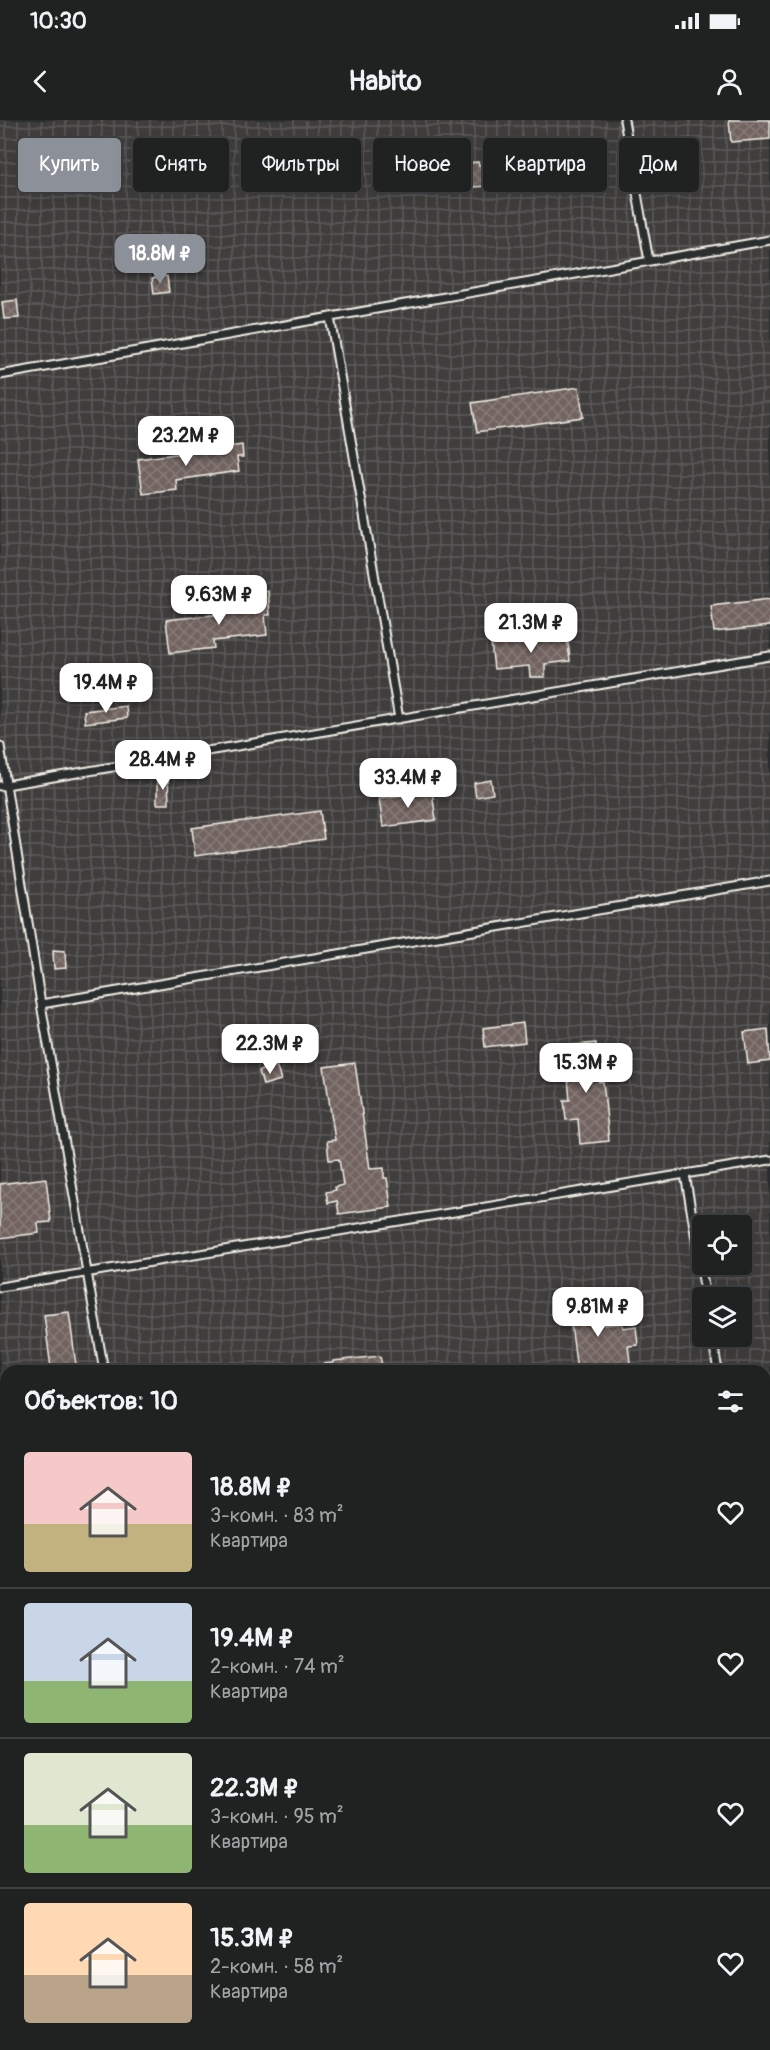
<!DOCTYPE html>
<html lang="ru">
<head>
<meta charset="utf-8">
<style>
	body { margin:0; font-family:Pangolin,sans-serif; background:#282a2a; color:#f1f3f6; height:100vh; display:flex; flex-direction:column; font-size:22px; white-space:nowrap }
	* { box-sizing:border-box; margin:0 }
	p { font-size:20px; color:#a2a4a5 }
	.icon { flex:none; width:33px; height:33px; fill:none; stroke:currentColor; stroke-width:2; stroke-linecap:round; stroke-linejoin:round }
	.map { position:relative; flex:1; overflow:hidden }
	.drawer { position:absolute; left:0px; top:1245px; width:771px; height:686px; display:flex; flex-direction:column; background:#202222; border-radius:18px 18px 0 0; box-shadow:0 6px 24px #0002,0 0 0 2px #3d3f40 }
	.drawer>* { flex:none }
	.hud { position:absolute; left:18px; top:18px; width:735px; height:54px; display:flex; gap:12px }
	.tools { position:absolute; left:692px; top:1095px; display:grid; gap:12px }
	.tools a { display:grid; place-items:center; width:60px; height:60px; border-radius:6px; background:#202222; box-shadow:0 6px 24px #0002,0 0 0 2px #3d3f40; font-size:30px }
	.price { position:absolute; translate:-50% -51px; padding:0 14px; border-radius:12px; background:#fff; color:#222; font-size:20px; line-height:39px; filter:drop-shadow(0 2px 3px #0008) }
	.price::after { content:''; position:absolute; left:50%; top:36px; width:18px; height:14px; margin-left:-9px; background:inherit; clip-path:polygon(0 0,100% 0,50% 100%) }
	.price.selected { background:#8c9099; color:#fff }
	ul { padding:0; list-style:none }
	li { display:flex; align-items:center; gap:18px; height:150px; padding:0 24px }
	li+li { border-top:2px solid #3d3f40 }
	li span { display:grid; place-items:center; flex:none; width:168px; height:120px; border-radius:6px; color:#555 }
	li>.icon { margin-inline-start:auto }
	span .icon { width:72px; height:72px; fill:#fffc; stroke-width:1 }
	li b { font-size:26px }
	h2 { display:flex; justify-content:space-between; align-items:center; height:72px; padding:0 24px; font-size:26px }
	.chip { padding:0 21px; border-radius:6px; background:#202222; box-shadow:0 6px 24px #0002,0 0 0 2px #3d3f40; font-size:21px; line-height:54px }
	.chip.selected { background:#8c9099; color:#fff }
	.status { display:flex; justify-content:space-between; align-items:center; height:42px; padding:0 30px; background:#202222; direction:ltr }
	.status svg { height:16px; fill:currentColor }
	header { display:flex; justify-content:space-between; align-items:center; height:78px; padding:0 24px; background:#202222; font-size:27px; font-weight:800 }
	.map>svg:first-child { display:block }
	.industrial { fill:url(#industrial-grid); fill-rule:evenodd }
	.building { fill:url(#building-cross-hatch); stroke:#f4f1e8; stroke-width:1.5 }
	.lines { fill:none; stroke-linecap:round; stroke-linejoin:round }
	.lane-casing { stroke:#f4f1e8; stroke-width:11 }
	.lane { stroke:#2a2d2e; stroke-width:7 }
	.rail { stroke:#f4f1e8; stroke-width:4.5; stroke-dasharray:9 4.5; stroke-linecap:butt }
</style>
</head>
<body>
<div class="status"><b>10:30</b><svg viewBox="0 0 49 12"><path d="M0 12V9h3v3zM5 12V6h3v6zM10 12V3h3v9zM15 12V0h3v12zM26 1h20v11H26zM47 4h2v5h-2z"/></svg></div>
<header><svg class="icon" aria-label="back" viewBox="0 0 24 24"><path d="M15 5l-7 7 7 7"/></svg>Habito<svg class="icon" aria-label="person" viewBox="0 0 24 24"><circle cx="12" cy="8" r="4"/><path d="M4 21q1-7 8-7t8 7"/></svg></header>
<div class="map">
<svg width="770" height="1930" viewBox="0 0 770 1930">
	<defs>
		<pattern id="industrial-grid" width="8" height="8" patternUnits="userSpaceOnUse" patternTransform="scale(1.5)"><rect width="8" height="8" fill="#403e3d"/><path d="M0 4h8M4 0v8" fill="none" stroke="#5c5a59"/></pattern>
		<pattern id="building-cross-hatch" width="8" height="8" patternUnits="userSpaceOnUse" patternTransform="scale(1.5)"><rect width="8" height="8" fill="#726460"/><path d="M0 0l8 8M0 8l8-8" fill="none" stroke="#877b77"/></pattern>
	</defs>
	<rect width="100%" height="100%" fill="#2a2d2e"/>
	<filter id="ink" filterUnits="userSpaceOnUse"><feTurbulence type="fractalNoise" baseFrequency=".0167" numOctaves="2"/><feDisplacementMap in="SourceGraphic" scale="12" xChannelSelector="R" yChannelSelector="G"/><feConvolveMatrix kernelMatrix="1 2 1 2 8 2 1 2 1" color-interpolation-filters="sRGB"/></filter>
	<g filter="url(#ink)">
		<path class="industrial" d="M0 0H770V1930H0ZM702 1106H741V1144H702ZM702 1178H741V1216H702ZM6 1251H765V1924H6Z"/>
		<path class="building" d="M729 0H770V19L731 22Z
			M538 30 541 62 435 70 433 46 478 42 479 45 502 44 501 33Z
			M167 156 169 172 154 174 152 158Z
			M17 180 19 198 4 199 2 182Z
			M579 267 583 297 477 312 472 283Z
			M242 325 243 337H237L239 351 176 360 177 370 143 374 138 339Z
			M268 471 270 495H265L267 515 213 521 214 528 170 533 166 500 249 491 247 474Z
			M770 479V506L714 512 711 486Z
			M567 515 570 541 545 544V557H530L529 546 494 549 491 523Z
			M126 586 127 598 85 603 84 591Z
			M157 658H168L169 684H157Z
			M491 660 493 674 476 677 474 663Z
			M432 671 436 700 383 707 379 678Z
			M320 691 324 719 195 736 192 708Z
			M53 830 65 831 66 848 54 849Z
			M523 903 525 922 485 927 483 908Z
			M768 909 770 941 748 944 744 912Z
			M596 923 599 962 603 961 609 1021 580 1024 578 999 566 1000 564 980H570L565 926Z
			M355 943 370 1049 384 1048V1058H387L391 1087 339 1094 337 1081 328 1083 326 1072 336 1070 335 1067 343 1065 339 1039 329 1040 327 1021 335 1020 324 947Z
			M276 945 281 960 263 965 259 951Z
			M46 1058 51 1102 38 1103 39 1113 0 1118V1064Z
			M588 1170 592 1194 603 1193 604 1205 622 1203 623 1208 636 1206 638 1225 628 1226 631 1251H577L567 1173Z
			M69 1192 76 1245 51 1248 44 1195Z
			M380 1236 383 1251H324L323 1244 333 1243V1241Z"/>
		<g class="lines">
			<g class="lane-casing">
				<path id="lane" d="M624 0 649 141
					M330 197 399 599
					M0 255 770 120
					M0 626 41 884 104 1251
					M0 666 770 536
					M41 884 770 761
					M685 1054 706 1178
					M0 1167 770 1040
					M712 1216 718 1251
					M765 1288 770 1287
					M0 1855 6 1896
					M222 1924 223 1930"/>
			</g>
			<use href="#lane" class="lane"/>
			<path class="rail" d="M765 1696H770
				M765 1739 770 1737
				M46 1930 73 1924"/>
		</g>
	</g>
</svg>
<div class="tools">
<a><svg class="icon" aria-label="locate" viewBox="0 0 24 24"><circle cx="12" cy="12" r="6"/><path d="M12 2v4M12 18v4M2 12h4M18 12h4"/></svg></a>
<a><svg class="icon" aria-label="layers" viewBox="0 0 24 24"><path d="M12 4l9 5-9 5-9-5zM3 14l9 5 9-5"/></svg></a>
</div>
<b class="price selected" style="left:160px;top:165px">18.8M ₽</b>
<b class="price" style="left:186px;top:347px">23.2M ₽</b>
<b class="price" style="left:219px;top:506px">9.63M ₽</b>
<b class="price" style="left:531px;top:534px">21.3M ₽</b>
<b class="price" style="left:106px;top:594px">19.4M ₽</b>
<b class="price" style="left:163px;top:671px">28.4M ₽</b>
<b class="price" style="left:408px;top:689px">33.4M ₽</b>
<b class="price" style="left:270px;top:955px">22.3M ₽</b>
<b class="price" style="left:586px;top:974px">15.3M ₽</b>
<b class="price" style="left:598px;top:1218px">9.81M ₽</b>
<div class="hud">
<a class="chip selected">Купить</a>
<a class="chip">Снять</a>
<a class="chip">Фильтры</a>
<a class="chip">Новое</a>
<a class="chip">Квартира</a>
<a class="chip">Дом</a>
</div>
<section class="drawer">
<h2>Объектов: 10<svg class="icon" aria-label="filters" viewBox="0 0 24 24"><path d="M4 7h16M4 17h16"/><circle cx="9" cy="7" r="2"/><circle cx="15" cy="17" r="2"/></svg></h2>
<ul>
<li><span style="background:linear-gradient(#f6c9c9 60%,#c2b280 0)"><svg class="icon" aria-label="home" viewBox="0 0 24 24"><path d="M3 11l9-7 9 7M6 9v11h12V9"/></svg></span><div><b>18.8M ₽</b><p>3-комн. · 83 m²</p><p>Квартира</p></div><svg class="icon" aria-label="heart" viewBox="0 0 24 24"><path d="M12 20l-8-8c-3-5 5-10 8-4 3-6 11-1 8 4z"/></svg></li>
<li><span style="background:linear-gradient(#c9d6e8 65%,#8fb573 0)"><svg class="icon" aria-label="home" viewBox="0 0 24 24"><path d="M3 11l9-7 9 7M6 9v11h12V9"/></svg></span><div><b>19.4M ₽</b><p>2-комн. · 74 m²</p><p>Квартира</p></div><svg class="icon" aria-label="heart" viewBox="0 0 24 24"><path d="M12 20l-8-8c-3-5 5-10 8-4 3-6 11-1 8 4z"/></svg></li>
<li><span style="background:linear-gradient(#dfe7d0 60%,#8fb573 0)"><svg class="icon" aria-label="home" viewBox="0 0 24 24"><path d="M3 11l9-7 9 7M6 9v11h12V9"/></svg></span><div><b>22.3M ₽</b><p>3-комн. · 95 m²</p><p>Квартира</p></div><svg class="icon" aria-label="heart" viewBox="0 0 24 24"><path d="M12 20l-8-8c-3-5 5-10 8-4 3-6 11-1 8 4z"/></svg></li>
<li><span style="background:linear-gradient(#ffd9b3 60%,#b9a48a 0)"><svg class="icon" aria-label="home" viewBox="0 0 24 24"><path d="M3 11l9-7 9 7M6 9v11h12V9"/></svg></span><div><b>15.3M ₽</b><p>2-комн. · 58 m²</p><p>Квартира</p></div><svg class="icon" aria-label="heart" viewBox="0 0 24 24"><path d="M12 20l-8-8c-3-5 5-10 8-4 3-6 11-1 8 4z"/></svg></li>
</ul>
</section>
</div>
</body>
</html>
